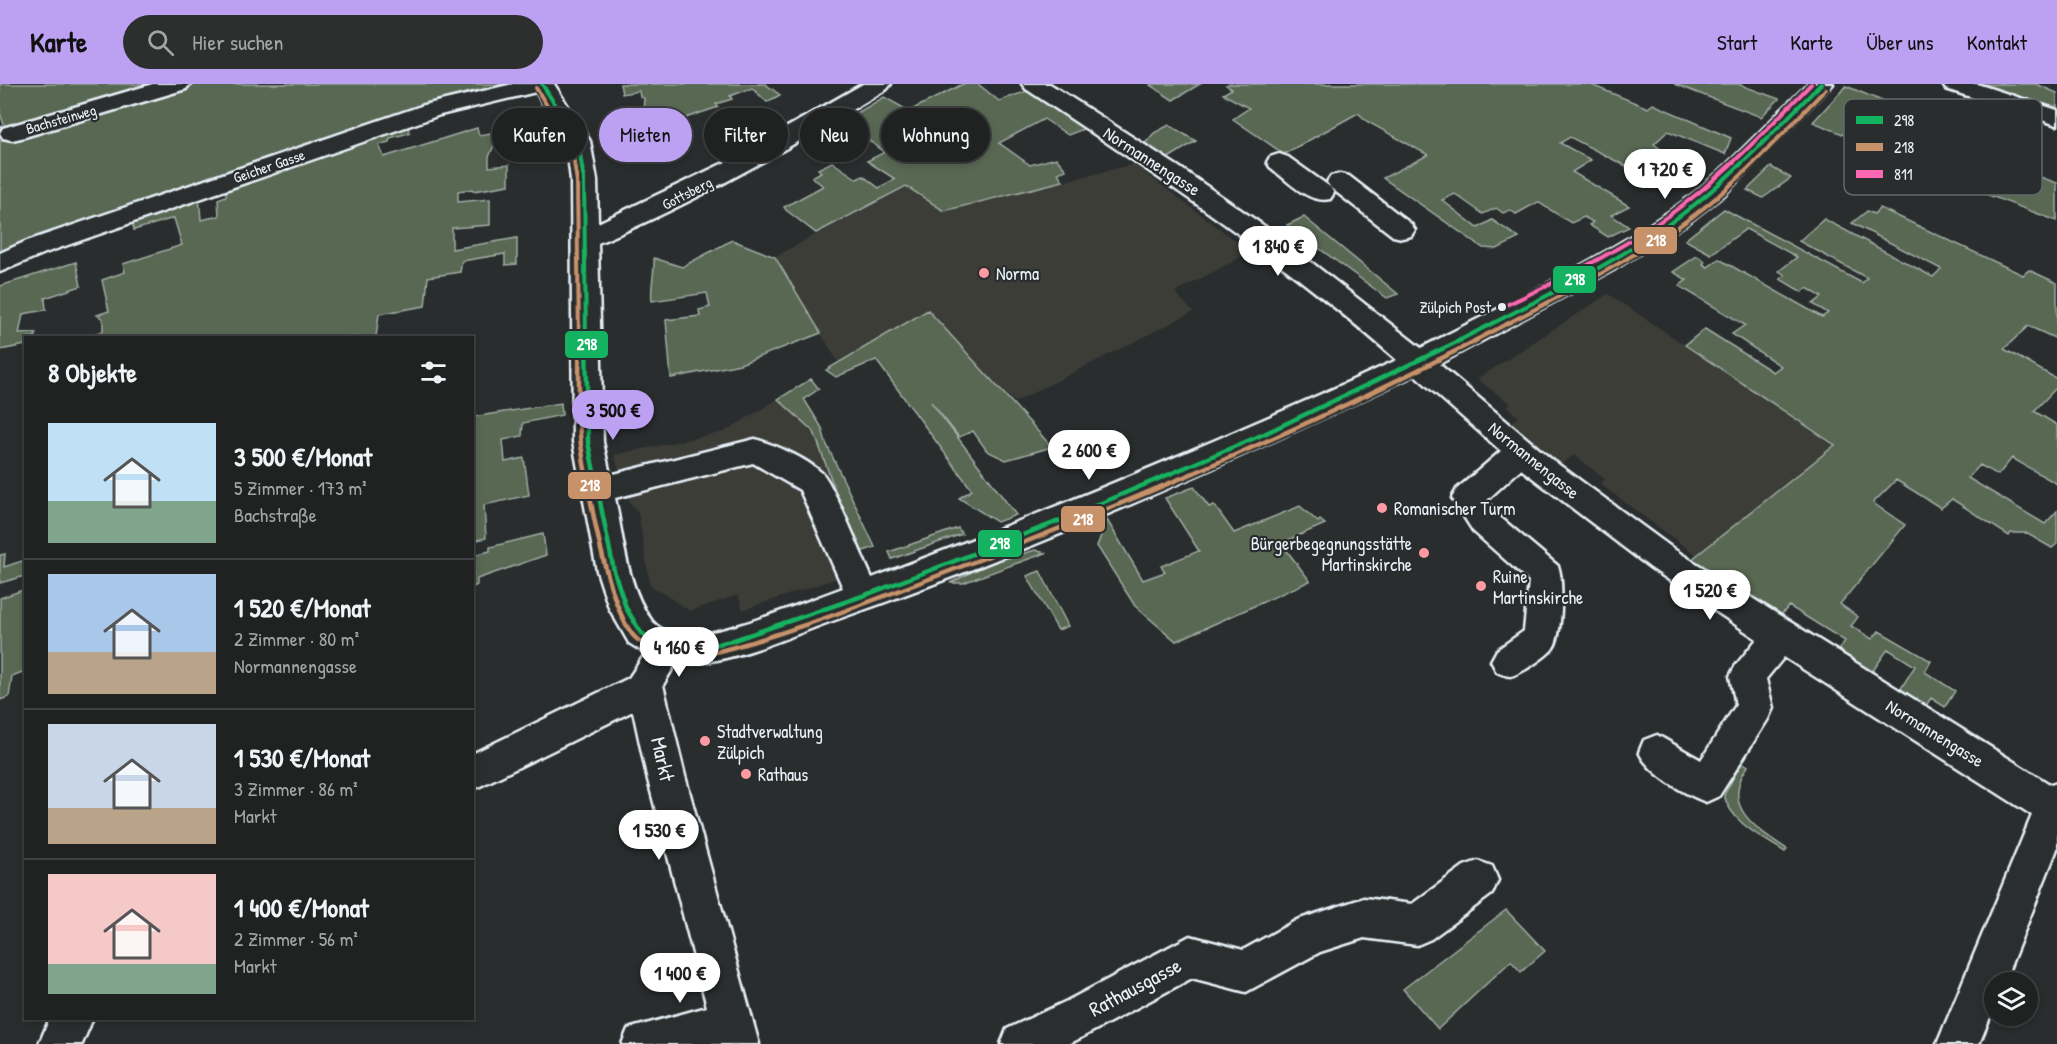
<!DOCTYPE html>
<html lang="de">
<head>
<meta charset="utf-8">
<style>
	body { margin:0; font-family:"Patrick Hand",sans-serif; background:#2d2f2f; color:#f1f3f6; height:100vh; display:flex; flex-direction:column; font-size:22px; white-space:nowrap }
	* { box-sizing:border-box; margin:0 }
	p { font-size:20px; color:#a2a4a5 }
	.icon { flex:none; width:33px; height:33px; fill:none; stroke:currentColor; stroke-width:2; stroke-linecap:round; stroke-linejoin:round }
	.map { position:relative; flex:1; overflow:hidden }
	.drawer { position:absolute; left:24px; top:252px; width:450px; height:684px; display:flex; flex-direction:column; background:#202222; border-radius:0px; box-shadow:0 3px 9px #0003,0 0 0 2px #3d3f40 }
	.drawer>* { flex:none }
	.guide { position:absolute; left:492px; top:24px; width:570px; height:54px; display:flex; gap:12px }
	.controls { position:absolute; left:1984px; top:888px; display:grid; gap:12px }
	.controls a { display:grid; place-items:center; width:54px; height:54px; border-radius:50%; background:#202222; box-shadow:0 3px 9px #0003,0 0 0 2px #3d3f40; font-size:30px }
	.price { position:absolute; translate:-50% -51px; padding:0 14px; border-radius:21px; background:#fff; color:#222; font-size:20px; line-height:39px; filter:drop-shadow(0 2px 3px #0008) }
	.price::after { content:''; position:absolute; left:50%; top:36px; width:18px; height:14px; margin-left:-9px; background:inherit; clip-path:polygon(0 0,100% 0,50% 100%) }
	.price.current { background:#bca0f2; color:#111 }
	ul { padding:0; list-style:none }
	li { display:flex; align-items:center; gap:18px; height:150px; padding:0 24px }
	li+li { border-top:2px solid #3d3f40 }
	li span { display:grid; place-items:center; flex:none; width:168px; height:120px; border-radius:0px; color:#555 }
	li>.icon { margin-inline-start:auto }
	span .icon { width:72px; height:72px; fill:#fffc; stroke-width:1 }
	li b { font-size:26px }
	h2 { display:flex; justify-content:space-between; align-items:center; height:72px; padding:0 24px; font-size:26px }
	.tag { padding:0 21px; border-radius:27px; background:#202222; box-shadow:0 3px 9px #0003,0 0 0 2px #3d3f40; font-size:21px; line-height:54px }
	.tag.current { background:#bca0f2; color:#111 }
	header { display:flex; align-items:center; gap:36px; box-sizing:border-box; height:84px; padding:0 30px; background:#bca0f2; color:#111 }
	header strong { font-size:28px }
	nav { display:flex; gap:33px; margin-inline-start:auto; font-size:21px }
	.search { width:420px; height:54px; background:#2d2f2f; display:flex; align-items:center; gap:15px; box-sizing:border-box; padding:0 21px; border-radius:33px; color:#a2a4a5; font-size:22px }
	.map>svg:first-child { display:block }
	.built { fill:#3c3c38 }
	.green { fill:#596852; stroke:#a0aca5; stroke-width:1.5 }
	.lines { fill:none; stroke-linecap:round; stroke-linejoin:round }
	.minor-casing { stroke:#e8f1f8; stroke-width:5 }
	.minor { fill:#2a2d2e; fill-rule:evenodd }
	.bus-1-far1-casing { stroke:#2a2d2e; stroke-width:8 }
	.bus-1-casing { stroke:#2a2d2e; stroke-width:9 }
	.bus-2-far2-casing { stroke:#2a2d2e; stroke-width:8 }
	.bus-2-far1-casing { stroke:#2a2d2e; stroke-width:9 }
	.bus-2-casing { stroke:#2a2d2e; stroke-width:10 }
	.bus-3-casing { stroke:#2a2d2e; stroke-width:8 }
	.bus-1-far1 { stroke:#13b361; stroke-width:4 }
	.bus-1 { stroke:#13b361; stroke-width:4.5 }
	.bus-2-far2 { stroke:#c7916a; stroke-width:4 }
	.bus-2-far1 { stroke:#c7916a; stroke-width:4.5 }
	.bus-2 { stroke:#c7916a; stroke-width:5 }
	.bus-3 { stroke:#fc67b1; stroke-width:4 }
	.poi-dot { fill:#ff9aa2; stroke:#2a2d2e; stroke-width:2 }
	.bus-dot { fill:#e8f1f8; stroke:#2a2d2e; stroke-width:2 }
	.labels { text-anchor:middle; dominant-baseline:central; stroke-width:4.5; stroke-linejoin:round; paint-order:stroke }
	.far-street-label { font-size:15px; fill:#e8f1f8; stroke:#2a2d2e }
	.bus-label { font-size:16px; fill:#e8f1f8; stroke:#2a2d2e; text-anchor:end }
	.street-label { font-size:18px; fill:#e8f1f8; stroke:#2a2d2e }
	.poi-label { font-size:18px; fill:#e8f1f8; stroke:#2a2d2e; text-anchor:start }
	.near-street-label { font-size:21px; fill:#e8f1f8; stroke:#2a2d2e }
	.key { fill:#2a2d2e; stroke:#63686b; stroke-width:1.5 }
	.key-label { font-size:16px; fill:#e8f1f8 }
	.line-badge { stroke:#2a2d2e; stroke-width:2 }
	.badge-label { font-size:16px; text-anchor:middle; font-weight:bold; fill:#fff }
</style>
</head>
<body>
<header>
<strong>Karte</strong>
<div class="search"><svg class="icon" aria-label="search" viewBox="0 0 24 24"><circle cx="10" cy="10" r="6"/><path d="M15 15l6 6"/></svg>Hier suchen</div>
<nav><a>Start</a><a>Karte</a><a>Über uns</a><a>Kontakt</a></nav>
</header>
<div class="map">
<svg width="2057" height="960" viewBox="0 0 2057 960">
	<rect width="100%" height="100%" fill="#2a2d2e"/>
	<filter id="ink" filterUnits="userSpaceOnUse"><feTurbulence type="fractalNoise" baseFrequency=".0167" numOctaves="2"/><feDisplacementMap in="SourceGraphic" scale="12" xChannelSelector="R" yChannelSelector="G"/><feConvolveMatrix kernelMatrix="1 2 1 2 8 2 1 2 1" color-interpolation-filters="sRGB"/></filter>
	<g filter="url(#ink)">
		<path class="built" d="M1139 79 1145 89 1251 168 1175 208 1193 228 1015 318 1008 311H1005L928 226 838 278 775 173 905 101 944 127Z
			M1608 210 1835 361 1696 471 1600 400 1605 395 1574 371 1559 381 1507 341 1519 333 1507 323 1511 320 1477 295Z
			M778 315 815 348 864 485 743 526 738 511 690 527 650 501 638 428 630 419 614 371 724 348Z"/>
		<path class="green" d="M0 0H520L0 170V57L9 55 0 29Z
			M620 0H765L780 11 767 18 752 4 730 12 732 15 716 20 718 23 662 42 668 49 638 55 633 32 643 28 644 14 640 13 639 7 622 10Z
			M963 0H978L999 17 1030 6 1086 44 1068 51 1044 35 999 59 1030 81 1056 74 1066 86 1058 89 1063 97 944 127 906 102 816 149 786 126 784 123 823 102 812 93 821 88 818 85 832 78 857 95 863 92 879 104 895 95 867 77 885 68 842 38 884 13 909 27Z
			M1153 0H1200L1173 16 1150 1Z
			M1229 0H1589L1648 24 1653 20 1731 54 1725 70 1668 47 1654 60 1662 66 1646 77 1637 88 1570 53 1560 59 1591 76 1572 88 1629 122 1611 131 1629 143 1608 153 1589 141 1593 138 1584 133 1571 139 1538 118 1516 130 1510 126 1503 129 1496 124 1483 130 1455 110 1442 116 1478 144 1492 136 1519 154 1497 165 1483 164 1383 94 1428 71 1368 38 1358 29 1284 70 1233 35 1249 24 1223 10 1232 5 1226 1Z
			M1674 0H1738L1779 15 1761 33Z
			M1971 0H2036L2057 9V24L2045 20 2041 23Z
			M1846 2 1894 22 1902 16 1913 20 1894 43 1914 52 1933 28 1940 31 1934 43 1942 46 1936 56 2057 99V137L1872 67 1875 63 1813 38Z
			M408 39 409 49 390 54 389 58 379 61 384 73 477 44 479 51 490 49 491 53 506 50 507 55 496 57 489 73V83L509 81V101L473 107V105L458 107V118L490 115V141L452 144V165L517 154V180L505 181V170L462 177 460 188 428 193 425 222 379 230 376 253 80 254 103 247V235L97 231 109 227 102 196 125 188 123 180 182 161 174 134 134 146 132 136 199 112 201 136 219 132 218 115 226 112 227 102Z
			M1169 41 1196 57 1162 78 1142 63 1154 49Z
			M1771 83 1791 94 1763 114 1747 106Z
			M1880 124 2023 191 2029 186 2057 199V255L2028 242 2004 265 2057 295V303L2034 327 2057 341V400L2012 374 1998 391 1980 381 1968 394 2045 440 2057 427V460L2052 464 2026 449H2011L2009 452 1952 415 1941 424 1896 396 1873 419 1905 441 1840 520 1858 533 1851 542 1872 555 1879 547 1931 577 1925 588 1955 607 1945 623 1931 614 1921 629 1898 609 1915 582 1888 565 1870 591 1834 573 1845 557 1789 522 1776 537 1686 480 1835 361 1685 261 1705 245 1773 288 1781 282 1732 250 1745 241 1679 202 1687 196 1673 188 1697 172 1705 177 1703 180 1708 183 1719 175 1822 233 1828 229 1813 220 1822 213 1807 204 1802 208 1780 195 1785 191 1779 187 1797 173 1746 145 1711 170 1685 156 1724 125 1862 199 1867 194 1799 157 1824 135 1933 193 1941 185 1852 139 1867 127 1874 130Z
			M1304 133 1398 210 1387 214 1287 141Z
			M732 156 775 173 821 249 740 280 671 294 666 236 700 232 699 226 710 223 707 209 652 217C650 201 655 190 654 174L682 183Z
			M76 178 81 202 45 214 46 226 23 230 19 250 36 249 35 253 26 254 25 261 0 266V202Z
			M928 226 1052 363 1006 376 987 367 973 347 959 353 931 318 1016 431 997 438 959 414 972 406 876 276 836 293 826 286Z
			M811 295 819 305 804 315 822 344 826 359 875 463 858 469 814 348 778 315Z
			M561 319 562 331 523 339 522 352 503 356 505 378 524 374 529 411 484 421 486 454 473 457V333Z
			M1194 403 1209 423 1214 421 1234 449 1300 422 1318 438 1320 436 1325 440 1281 459 1310 497 1176 557 1135 522 1097 462 1107 436 1143 496 1165 488 1161 482 1199 467 1165 414Z
			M958 444 962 450 892 475 889 468Z
			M543 450 546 471 477 495V501L473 503V465L474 471 490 467V463Z
			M1035 466 1045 469 963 499H950L988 480Z
			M5 470 4 483 25 476V492L0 499V471Z
			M1040 487 1068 542 1058 546 1027 492Z
			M25 492V587L12 592 9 613 0 616V514L23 506Z
			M1742 678 1748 682C1719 723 1757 745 1787 765L1785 768C1762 753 1731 739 1724 711Z
			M1506 826 1545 867 1521 888 1511 877 1438 945 1403 905Z"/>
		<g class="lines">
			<g class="minor-casing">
				<path id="minor" d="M153 0H190L186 5 21 54 12 56 3 54 0 49 3 44Z
					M513 0H554L590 57 597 96 598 139 726 78 863 0H891L887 5C793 61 700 117 598 159L603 358 610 391 755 355C777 362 804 373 822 389 833 399 863 475 872 494 1050 427 1224 355 1397 276 1281 174 1154 89 1026 5L1022 0H1050L1179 83 1270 146 1421 264C1504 221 1592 181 1670 127 1721 92 1763 43 1808 0H1833L1725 110 1688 139 1615 185 1439 280 1551 375 1675 466 2051 701 2057 699V765L2004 898H1995V921L1979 960H1937L2032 731 1784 573 1766 595 1773 624 1768 635 1719 712 1706 718C1683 709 1649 690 1639 668L1644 656 1657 651 1701 676 1736 621 1730 592 1736 581 1757 555 1651 484 1521 385 1487 416 1495 429 1558 482C1564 496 1562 552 1553 564 1548 572 1519 591 1510 592 1506 592 1500 589 1497 588L1491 577 1497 566 1524 547 1529 497 1473 447 1452 414 1457 405 1501 367 1415 291C1225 381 1033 467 835 536 783 554 725 584 670 579L673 584 663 601 685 692 759 960H622L628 945 707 923 647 692 633 627 472 706V670L629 594 643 573 648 571 629 559 609 524 597 487 573 358 571 96 566 57 536 8 440 31 45 169 0 188V169L27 157 424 21ZM753 379 800 406 843 504C801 519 737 547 694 551 680 552 661 548 652 537 627 504 623 453 615 414Z
					M1942 0H1977L2057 26V41L1946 5Z
					M1279 70 1288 73 1330 103 1334 109 1330 115C1308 120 1287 96 1270 83L1267 78 1270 73Z
					M1340 90 1349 92 1411 140 1415 146 1411 152 1402 154 1393 152 1331 104 1327 98 1331 92Z
					M1478 777 1492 782 1498 796 1492 810 1431 855 1417 861 1364 854 1320 868 1246 908 1192 894 1069 960H1001L1007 945 1067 917 1190 852 1243 866 1297 836 1364 814 1412 820 1464 782Z
					M50 934H93L82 960H39Z"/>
			</g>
			<use href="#minor" class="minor"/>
			<g class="bus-1-far1-casing">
				<path id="bus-1-far1" d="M542 0 578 57 584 96 586 257
					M1458 257C1533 218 1613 182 1681 131 1732 93 1776 45 1821 0"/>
			</g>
			<g class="bus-1-casing">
				<path id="bus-1" d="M586 256 588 358 614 487 626 524 641 549 665 563 693 566 731 557 871 509 1059 437 1264 350 1461 256"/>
			</g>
			<g class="bus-2-far2-casing">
				<path id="bus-2-far2" d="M536 4 571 60 577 97 579 257
					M1474 257C1544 220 1616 185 1682 140 1736 103 1780 51 1826 5"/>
			</g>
			<g class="bus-2-far1-casing">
				<path id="bus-2-far1" d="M579 256C580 290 577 327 581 361 587 399 609 535 638 556 654 568 670 571 689 573
					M696 573C790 551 881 513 971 479 1143 413 1314 341 1477 256"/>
			</g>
			<g class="bus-2-casing">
				<path id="bus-2" d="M673 571H703"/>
			</g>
			<g class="bus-3-casing">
				<path id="bus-3" d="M1502 223C1567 193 1632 161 1688 117 1733 82 1772 40 1811 0"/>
			</g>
			<use href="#bus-1-far1" class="bus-1-far1"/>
			<use href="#bus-1" class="bus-1"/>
			<use href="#bus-2-far2" class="bus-2-far2"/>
			<use href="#bus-2-far1" class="bus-2-far1"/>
			<use href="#bus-2" class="bus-2"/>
			<use href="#bus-3" class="bus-3"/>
		</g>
	</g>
	<g class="poi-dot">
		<circle cx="984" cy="189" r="6"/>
		<circle cx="1382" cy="424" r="6"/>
		<circle cx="1424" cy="469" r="6"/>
		<circle cx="1481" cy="502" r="6"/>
		<circle cx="705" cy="657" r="6"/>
		<circle cx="746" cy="690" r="6"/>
	</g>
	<circle class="bus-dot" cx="1502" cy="223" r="5"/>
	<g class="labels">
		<g class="far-street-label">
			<text transform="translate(61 35) rotate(-16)">Bachsteinweg</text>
			<text transform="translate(269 82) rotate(-19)">Geicher Gasse</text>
			<text transform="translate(687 109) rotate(-27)">Gottsberg</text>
		</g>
		<g class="bus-label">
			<text x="1491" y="223">Zülpich Post</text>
		</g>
		<g class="street-label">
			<text transform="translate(1152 77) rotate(33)">Normannengasse</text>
			<text transform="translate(1534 376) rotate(39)">Normannengasse</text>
			<text transform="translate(1935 649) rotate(32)">Normannengasse</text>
		</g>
		<g class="poi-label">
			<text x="996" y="189">Norma</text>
			<text x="1394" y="424">Romanischer Turm</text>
			<text x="1412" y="459" text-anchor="end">Bürgerbegegnungsstätte<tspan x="1412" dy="21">Martinskirche</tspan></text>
			<text x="1493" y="492">Ruine<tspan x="1493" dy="21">Martinskirche</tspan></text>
			<text x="717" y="647">Stadtverwaltung<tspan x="717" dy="21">Zülpich</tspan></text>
			<text x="758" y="690">Rathaus</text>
		</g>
		<g class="near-street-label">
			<text transform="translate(663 675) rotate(77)">Markt</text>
			<text transform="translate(1135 903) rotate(-28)">Rathausgasse</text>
		</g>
	</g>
	<rect x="1844" y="15" width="198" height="96" rx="9" class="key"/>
	<rect x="1856" y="32" width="27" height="8" fill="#13b361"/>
	<rect x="1856" y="59" width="27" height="8" fill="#c7916a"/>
	<rect x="1856" y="86" width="27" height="8" fill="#fc67b1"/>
	<g class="key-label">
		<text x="1894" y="42">298</text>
		<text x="1894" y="69">218</text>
		<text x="1894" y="96">811</text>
	</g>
	<g class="line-badge">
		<rect x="1633" y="142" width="45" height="29" rx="6" fill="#c7916a"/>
		<rect x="1552" y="181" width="45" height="29" rx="6" fill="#13b361"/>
		<rect x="564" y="246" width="45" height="29" rx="6" fill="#13b361"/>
		<rect x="567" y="387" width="45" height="29" rx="6" fill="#c7916a"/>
		<rect x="1060" y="421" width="46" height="28" rx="6" fill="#c7916a"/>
		<rect x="977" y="445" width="46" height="29" rx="6" fill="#13b361"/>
	</g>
	<g class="badge-label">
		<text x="1656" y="162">218</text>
		<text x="1575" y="201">298</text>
		<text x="587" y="266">298</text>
		<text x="590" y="407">218</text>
		<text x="1083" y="441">218</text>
		<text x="1000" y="465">298</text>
	</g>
</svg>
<div class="controls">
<a><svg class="icon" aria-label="layers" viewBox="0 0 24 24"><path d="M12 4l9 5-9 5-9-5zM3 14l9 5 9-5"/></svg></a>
</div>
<b class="price" style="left:1665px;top:116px">1 720 €</b>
<b class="price" style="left:1278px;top:193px">1 840 €</b>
<b class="price current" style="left:613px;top:357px">3 500 €</b>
<b class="price" style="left:1089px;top:397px">2 600 €</b>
<b class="price" style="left:1710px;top:537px">1 520 €</b>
<b class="price" style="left:679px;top:594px">4 160 €</b>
<b class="price" style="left:659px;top:777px">1 530 €</b>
<b class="price" style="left:680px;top:920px">1 400 €</b>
<div class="guide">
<a class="tag">Kaufen</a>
<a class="tag current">Mieten</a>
<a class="tag">Filter</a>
<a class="tag">Neu</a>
<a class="tag">Wohnung</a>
</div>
<section class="drawer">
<h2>8 Objekte<svg class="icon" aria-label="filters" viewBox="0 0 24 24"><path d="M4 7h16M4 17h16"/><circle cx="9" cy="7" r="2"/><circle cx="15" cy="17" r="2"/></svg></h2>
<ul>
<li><span style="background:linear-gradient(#bfe0f5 65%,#7fa58c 0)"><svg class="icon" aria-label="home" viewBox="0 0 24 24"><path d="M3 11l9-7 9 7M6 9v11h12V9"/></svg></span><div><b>3 500 €/Monat</b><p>5 Zimmer · 173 m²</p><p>Bachstraße</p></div></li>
<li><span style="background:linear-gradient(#a9c7e8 65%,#b9a48a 0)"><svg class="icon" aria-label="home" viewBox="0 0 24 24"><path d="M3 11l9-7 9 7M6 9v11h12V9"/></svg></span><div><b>1 520 €/Monat</b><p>2 Zimmer · 80 m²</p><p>Normannengasse</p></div></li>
<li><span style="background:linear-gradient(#c9d6e8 70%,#b9a48a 0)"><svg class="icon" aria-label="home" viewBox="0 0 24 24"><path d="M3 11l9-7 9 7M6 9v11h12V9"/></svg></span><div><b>1 530 €/Monat</b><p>3 Zimmer · 86 m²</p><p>Markt</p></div></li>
<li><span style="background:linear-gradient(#f6c9c9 75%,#7fa58c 0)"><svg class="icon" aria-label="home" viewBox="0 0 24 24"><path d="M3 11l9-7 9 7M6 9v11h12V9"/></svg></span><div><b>1 400 €/Monat</b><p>2 Zimmer · 56 m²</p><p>Markt</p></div></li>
</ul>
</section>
</div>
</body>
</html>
